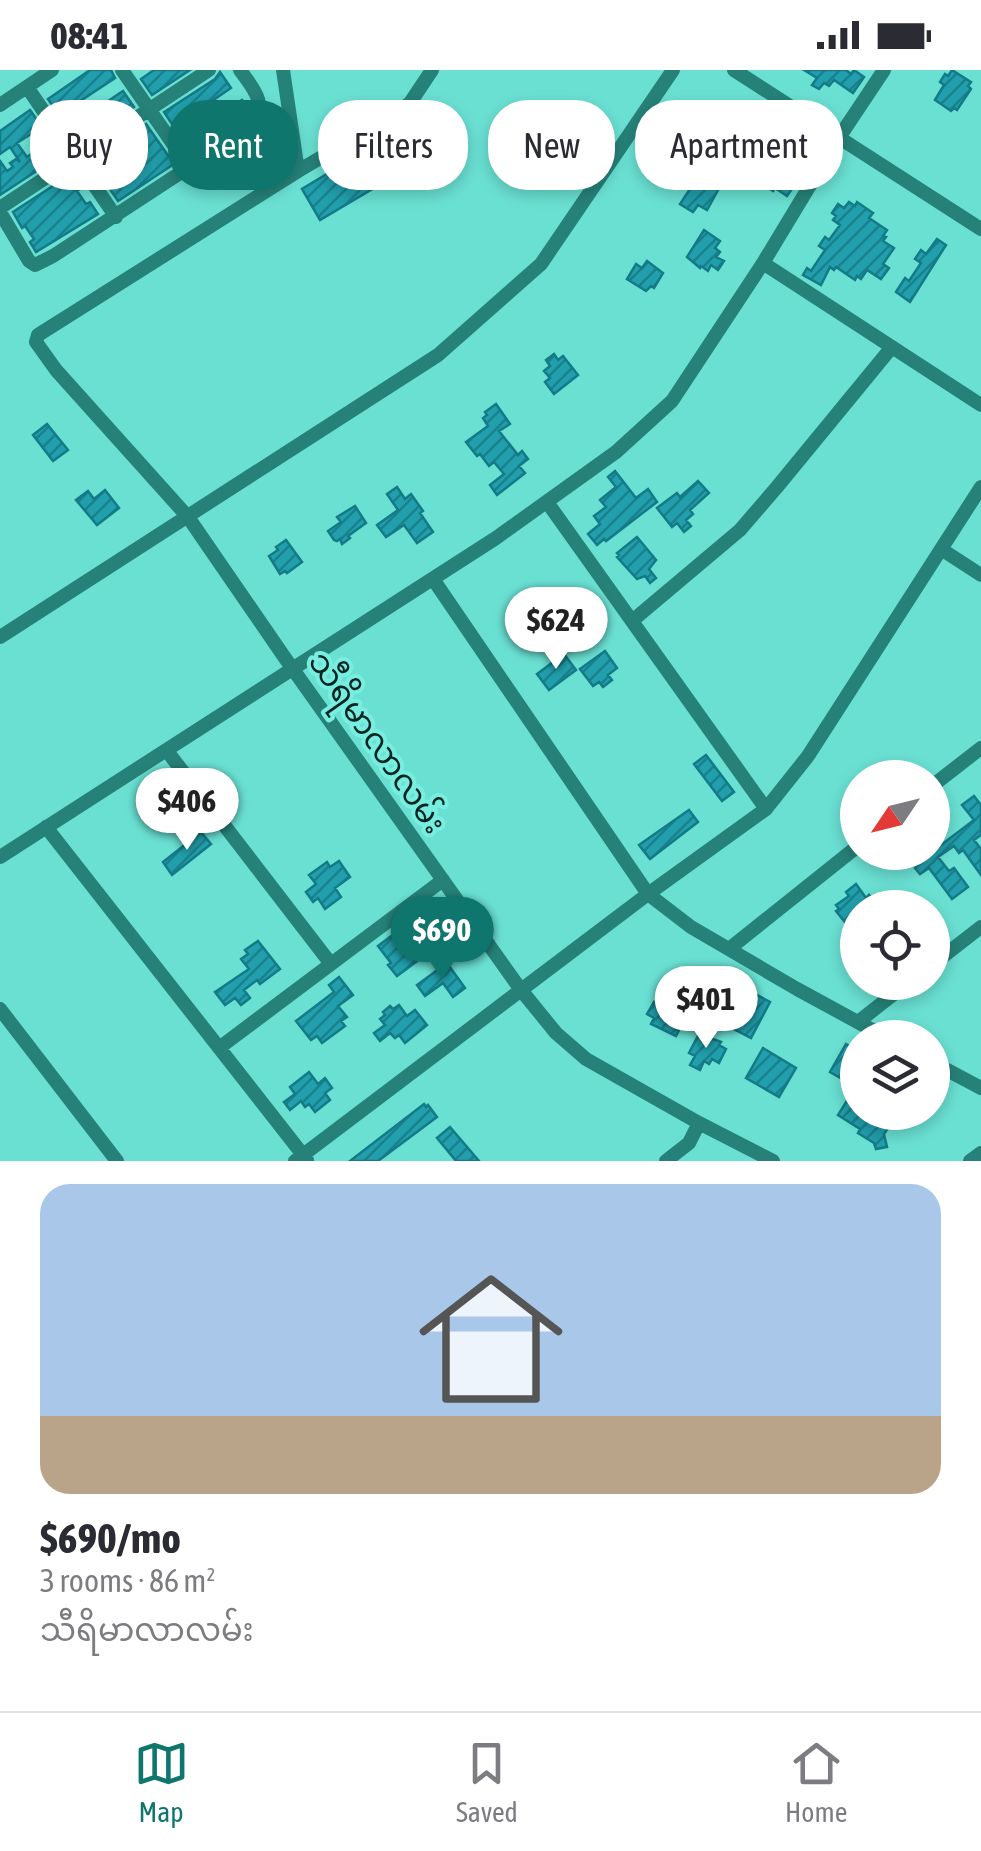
<!DOCTYPE html>
<html lang="en">
<head>
<meta charset="utf-8">
<style>
	body { margin:0; font-family:"Asap Condensed","Noto Sans Myanmar",sans-serif; background:#f7f7f7; color:#2b2b33; height:100vh; display:flex; flex-direction:column; font-size:38px; white-space:nowrap }
	* { box-sizing:border-box; margin:0 }
	p { font-size:32px; color:#7c7c81 }
	.icon { flex:none; width:55px; height:55px; fill:none; stroke:currentColor; stroke-width:2; stroke-linecap:round; stroke-linejoin:round }
	.map { position:relative; height:1091px; overflow:hidden }
	.drawer { display:flex; flex-direction:column; background:#fff; flex:1 }
	.drawer>* { flex:none }
	.hud { position:absolute; left:30px; top:30px; width:922px; height:90px; display:flex; gap:20px }
	.needle { width:65px; rotate:235deg }
	.fabs { position:absolute; left:840px; top:690px; display:grid; gap:20px }
	.fabs a { display:grid; place-items:center; width:110px; height:110px; border-radius:50%; background:#fff; box-shadow:0 5px 15px #0003; font-size:50px }
	.price { position:absolute; translate:-50% -85px; padding:0 22px; border-radius:35px; background:#fff; color:#222; font-size:32px; line-height:65px; filter:drop-shadow(0 2px 5px #0008) }
	.price::after { content:''; position:absolute; left:50%; top:60px; width:30px; height:22px; margin-left:-15px; background:inherit; clip-path:polygon(0 0,100% 0,50% 100%) }
	.price.on { background:#0f766e; color:#fff }
	ul { padding:0; list-style:none }
	li { display:grid; align-content:center; gap:20px; height:530px; padding:0 40px }
	li span { display:grid; place-items:center; height:310px; border-radius:30px; color:#555 }
	li>.icon { margin-inline-start:auto }
	span .icon { width:180px; height:180px; fill:#fffc; stroke-width:1 }
	li b { font-size:42px }
	.tag { padding:0 35px; border-radius:40px; background:#fff; box-shadow:0 5px 15px #0003; font-size:35px; line-height:90px }
	.tag.on { background:#0f766e; color:#fff }
	.status { display:flex; justify-content:space-between; align-items:center; height:70px; padding:0 50px; background:#fff; direction:ltr }
	.status svg { height:28px; fill:currentColor }
	.tab-bar { display:flex; justify-content:space-around; align-items:center; height:140px; border-top:2px solid #e1e1e2; background:#fff; font-size:28px; color:#7c7c81 }
	.tab-bar a { display:grid; justify-items:center; gap:5px }
	.tab-bar .on { color:#0f766e }
	.map>svg:first-child { display:block }
	.building { fill:url(#building-hatch); stroke:#147b86; stroke-width:2.5 }
	.lines { fill:none; stroke-linecap:round; stroke-linejoin:round }
	.minor { stroke:#268279; stroke-width:14 }
	.labels { text-anchor:middle; dominant-baseline:central; stroke-width:8; stroke-linejoin:round; paint-order:stroke }
	.street-label { font-size:32px; fill:#002421; stroke:#78eee0 }
</style>
</head>
<body>
<div class="status"><b>08:41</b><svg viewBox="0 0 49 12"><path d="M0 12V9h3v3zM5 12V6h3v6zM10 12V3h3v9zM15 12V0h3v12zM26 1h20v11H26zM47 4h2v5h-2z"/></svg></div>
<div class="map">
<svg width="981" height="1091" viewBox="0 0 981 1091">
	<defs>
		<pattern id="building-hatch" width="6" height="6" patternUnits="userSpaceOnUse" patternTransform="scale(2.5)"><rect width="6" height="6" fill="#219fac"/><path d="M-1 1l2-2M0 6l6-6M5 7l2-2" fill="none" stroke="#1a818c"/></pattern>
	</defs>
	<rect width="100%" height="100%" fill="#6ae0d3"/>
	<path class="building" d="M90 0H111L115 8 59 45 48 29Z
		M154 0H190L152 25 141 9Z
		M804 0H846L851 4 854 0 864 7 853 23 834 10 829 16 824 13 819 19 812 15 817 8Z
		M952 0 971 12 968 16 971 19 957 40 954 38 951 41 935 30 944 15 940 12 945 4 948 6Z
		M220 2 231 18 174 57 164 42 215 9Z
		M123 21 134 37 78 73 68 58Z
		M242 30 248 38 244 49 192 83 183 70Z
		M30 40 42 57 17 73 27 87 50 70 61 85 0 125V91L7 101 13 97 10 93 16 89 20 92 10 77 0 84V61Z
		M146 54 174 94 118 131 91 91Z
		M395 62 413 92 401 100 382 70Z
		M770 80 779 85 774 92 779 95 776 99 796 113 787 126 775 118 773 121 747 103 761 83 766 86Z
		M706 85 724 97 717 108 723 111 707 140 698 135 693 142 680 134 690 119 686 117 690 110 683 105 688 97 695 102Z
		M355 87 374 118 320 150 302 119Z
		M73 103 83 117 77 121 86 134 90 132 98 144 36 182 30 172 34 169 25 156 22 158 13 142Z
		M849 132 855 136 857 132 873 143 869 148 887 160 883 166 886 167 883 171 894 178 883 194 889 198 881 209 867 200 861 209 857 206 855 210 836 197 834 200 830 197 821 215 803 205 807 198 811 201 825 180 819 176 825 167 829 170 840 155 833 150 836 146 832 143 838 134 844 138Z
		M704 160 720 171 715 178 720 182 716 187 724 191 718 200 711 195 708 201 701 196 700 198 687 187Z
		M937 169 946 175 910 232 896 222 905 208 909 211 921 193 915 189 921 180 926 184Z
		M647 191 663 203 654 218 651 216 646 221 627 209 636 194 642 198Z
		M554 284 558 290 563 286 578 305 554 324 545 312 550 308 544 301 550 296 546 290Z
		M496 334 510 354 499 361 518 385 522 381 528 389 519 396 525 403 497 425 490 415 504 404 494 392 489 396 480 384 477 386 466 372 488 356 483 348 487 345 485 342Z
		M47 354 68 380 53 391 33 365Z
		M615 401 636 428 648 419 657 432 606 471 604 469 597 475 588 464 600 454 594 446 606 437 600 430 616 417 608 407Z
		M698 411 709 423 690 440 693 444 686 450 691 456 684 462 677 453 672 457 657 438 677 423 680 427Z
		M397 417 405 429 411 424 423 441 420 443 433 462 417 473 404 455 386 467 377 455 398 440 387 424Z
		M105 420 119 438 97 455 76 430 88 421 94 429Z
		M355 436 366 453 348 466 350 468 342 474 340 469 337 471 334 470 328 461 341 452 337 447Z
		M637 467 656 490 649 499 656 508 650 513 645 506 637 509 617 487 619 485 617 483Z
		M286 470 302 492 287 503 285 501 280 504 269 486 278 480 276 477Z
		M605 581 617 598 608 605 612 610 603 617 599 612 593 616 580 599Z
		M564 584 576 600 549 620 537 604Z
		M706 685 734 722 722 731 694 694Z
		M974 726 981 735V765L974 770 981 779V805L963 780 959 783 954 776 938 787 949 801 954 798 968 817 952 829 929 798 920 804 915 798 926 789 921 782H932V772L937 778 974 750 962 735Z
		M689 740 698 752 650 789 639 775Z
		M201 762 211 774 172 805 163 792Z
		M339 791 350 807 335 818 341 827 325 839 318 828 313 832 306 822 316 814 309 805 327 792 330 797Z
		M856 814 866 828 869 825 876 834 872 838H858V863L851 854 848 856 836 841 839 839 836 835 849 826 846 822Z
		M415 848 440 879 431 886 428 883 397 906 388 895 391 893 378 876Z
		M258 871 280 899 260 914 257 910 244 920 250 928 241 935 235 928 225 935 215 922 249 899 241 889 248 884 245 880Z
		M447 893 465 918 453 927 443 913 425 926 417 915Z
		M339 907 353 925 338 936 347 947 341 951 345 956 322 973 317 966 311 970 296 951 334 922 329 915Z
		M748 920 770 932 751 968 728 956Z
		M665 928 673 932 669 940 685 948 676 966 651 954 654 948 647 944 654 932 661 936Z
		M399 935 407 946 415 940 427 955 405 973 399 965 395 968 390 963 380 971 374 963 385 955 380 949 385 945 383 942 390 936 393 939Z
		M699 964 721 972 719 975 726 979 719 993 712 989 709 994 704 991 700 1000 690 995 695 986 689 983Z
		M846 974 858 981V987L844 1010 830 1002Z
		M763 978 796 998 779 1027 746 1008Z
		M309 1002 318 1014 325 1008 332 1018 325 1023 330 1030 315 1042 309 1034 305 1037 301 1031 290 1040 284 1032 295 1024 290 1017Z
		M848 1029 858 1035V1042H870L890 1055 884 1064 887 1077 876 1079 874 1073 858 1063 860 1059 838 1045Z
		M424 1034 426 1037 428 1035 437 1047 378 1091H350Z
		M450 1057 479 1091H456L437 1068Z"/>
	<g class="lines">
		<path class="minor" d="M122 0 189 97
			M283 0 298 101
			M432 0 410 33 393 45 298 101 38 265 36 272 56 300 188 447 285 588 521 920 556 963 586 989 699 1053 773 1091
			M734 0 981 159
			M27 17 116 147
			M0 35 52 0
			M0 138 209 0
			M0 142 29 191 35 195 53 186 252 56C268 33 254 20 240 0
			M763 193 981 335
			M547 432 766 739
			M941 479 981 505
			M433 509 648 824 691 857 797 919 887 968
			M632 551 740 460 777 417 892 277
			M0 567 438 285 541 194 673 0
			M167 681 331 894
			M932 716 981 678
			M46 757 307 1090
			M0 787 496 468 616 382 672 331 763 193 838 69 884 0
			M729 879 858 776
			M932 895 981 857
			M0 939 117 1091
			M858 952 909 912
			M219 978 443 810
			M932 992 981 1018
			M295 1091 648 824 766 739 808 686 981 417
			M666 1091 689 1073 699 1053
			M970 1091 981 1083"/>
	</g>
	<g class="labels">
		<g class="street-label">
			<text transform="translate(378 672) rotate(55)">သီရိမာလာလမ်း</text>
		</g>
	</g>
</svg>
<div class="fabs">
<a><svg class="needle" viewBox="-14 -14 28 28"><path d="M0-13l5 13h-10z" fill="#e53935"/><path d="M0 13l5-13h-10z" fill="#7c7c81"/></svg></a>
<a><svg class="icon" aria-label="locate" viewBox="0 0 24 24"><circle cx="12" cy="12" r="6"/><path d="M12 2v4M12 18v4M2 12h4M18 12h4"/></svg></a>
<a><svg class="icon" aria-label="layers" viewBox="0 0 24 24"><path d="M12 4l9 5-9 5-9-5zM3 14l9 5 9-5"/></svg></a>
</div>
<b class="price" style="left:556px;top:602px">$624</b>
<b class="price" style="left:187px;top:783px">$406</b>
<b class="price on" style="left:442px;top:912px">$690</b>
<b class="price" style="left:706px;top:981px">$401</b>
<div class="hud">
<a class="tag">Buy</a>
<a class="tag on">Rent</a>
<a class="tag">Filters</a>
<a class="tag">New</a>
<a class="tag">Apartment</a>
</div>
</div>
<section class="drawer">
<ul>
<li><span style="background:linear-gradient(#a9c7e8 75%,#b9a48a 0)"><svg class="icon" aria-label="home" viewBox="0 0 24 24"><path d="M3 11l9-7 9 7M6 9v11h12V9"/></svg></span><div><b>$690/mo</b><p>3 rooms · 86 m²</p><p>သီရိမာလာလမ်း</p></div></li>
</ul>
</section>
<nav class="tab-bar">
<a class="on"><svg class="icon" aria-label="map" viewBox="0 0 24 24"><path d="M3 6l6-2 6 2 6-2v14l-6 2-6-2-6 2zM9 4v14M15 6v14"/></svg>Map</a>
<a><svg class="icon" aria-label="saved" viewBox="0 0 24 24"><path d="M7 4h10v16l-5-4-5 4z"/></svg>Saved</a>
<a><svg class="icon" aria-label="home" viewBox="0 0 24 24"><path d="M3 11l9-7 9 7M6 9v11h12V9"/></svg>Home</a>
</nav>
</body>
</html>
